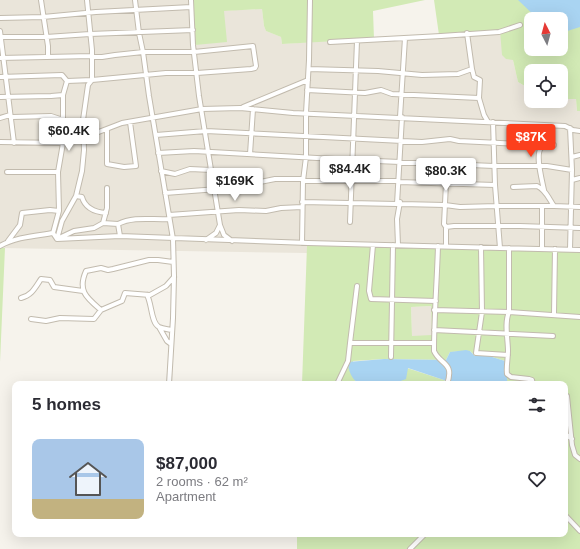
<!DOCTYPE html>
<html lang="en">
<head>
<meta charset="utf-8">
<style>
	body { margin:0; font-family:Arial,sans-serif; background:#f2f2f3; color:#2b2b33; height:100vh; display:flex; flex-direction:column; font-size:15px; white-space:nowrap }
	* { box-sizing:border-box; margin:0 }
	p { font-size:13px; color:#7c7c81 }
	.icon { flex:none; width:22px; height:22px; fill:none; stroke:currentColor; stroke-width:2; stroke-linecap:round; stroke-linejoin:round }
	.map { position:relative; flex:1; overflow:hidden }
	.panel { position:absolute; left:12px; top:381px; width:556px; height:156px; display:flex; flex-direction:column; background:#fff; border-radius:8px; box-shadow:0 4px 16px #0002 }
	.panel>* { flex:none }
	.needle { width:26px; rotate:354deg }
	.fabs { position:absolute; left:524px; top:12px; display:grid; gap:8px }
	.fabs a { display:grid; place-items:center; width:44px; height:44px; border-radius:8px; background:#fff; box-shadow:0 4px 16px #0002; font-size:20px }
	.price { position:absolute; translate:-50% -34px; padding:0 9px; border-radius:4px; background:#fff; color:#222; font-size:13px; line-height:26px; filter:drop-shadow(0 1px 2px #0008) }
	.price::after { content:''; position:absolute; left:50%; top:24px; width:12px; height:9px; margin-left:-6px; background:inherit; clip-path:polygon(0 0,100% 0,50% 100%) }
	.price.current { background:#fc3f1d; color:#fff }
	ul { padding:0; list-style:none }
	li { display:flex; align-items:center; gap:12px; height:100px; padding:0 20px }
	li span { display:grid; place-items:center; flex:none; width:112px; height:80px; border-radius:8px; color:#555 }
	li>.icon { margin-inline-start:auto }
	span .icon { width:48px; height:48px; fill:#fffc; stroke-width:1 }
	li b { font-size:17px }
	h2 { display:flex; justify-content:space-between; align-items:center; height:48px; padding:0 20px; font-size:17px }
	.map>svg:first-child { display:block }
	.residential { fill:#eae5da }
	.green { fill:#d2eab5; fill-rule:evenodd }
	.water { fill:#a9d4f2 }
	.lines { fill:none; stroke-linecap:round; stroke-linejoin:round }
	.minor-casing { stroke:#c2bbae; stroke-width:6 }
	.minor { stroke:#fff; stroke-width:4 }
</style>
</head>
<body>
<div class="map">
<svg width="580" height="549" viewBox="0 0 580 549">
	<rect width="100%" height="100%" fill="#f6f3ec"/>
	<path class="residential" d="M0 0H191L195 45 224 11 236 10 262 9 264 26 266 31 281 37 282 44 500 30 513 60 518 82 530 89 531 92V101H561V99H576L577 111H580V252L443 247H307V253L0 248Z
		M431 306 432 336H412L411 307Z"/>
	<path class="green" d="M191 0H425L373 11 374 39 282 44 281 37 266 31 264 26 262 9 224 11 227 42 195 45Z
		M434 0H580V111H577L576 99H561V71H531V92L530 89 518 82 513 60 506 59 502 55 500 30 439 35ZM531 19H561V49H531Z
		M307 246 443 247 580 252V549H297V534H565V384H500L507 382 504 367 505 361 489 356H475L470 351 450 352 446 360 384 359 353 361 355 381 359 384H302ZM431 306 432 335 412 336 411 307Z
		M0 248H5L0 362Z
		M407 368 444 380 450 384H388L395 383Z"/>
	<path class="water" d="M518 0H580V27L561 33V19H538Z
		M466 350 470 351 475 356H489L505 361C504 369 508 375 507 382L500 384H450L444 380 408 368 406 379 395 383 388 384H359C352 379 348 371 348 362L384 359 446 360 450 352Z"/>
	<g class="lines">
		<g class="minor-casing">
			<path id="minor" d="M41 0 48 46V57
				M87 0 92 50V80L88 85 83 120 84 150 82 171 76 196 62 221 57 239 74 231 94 228 103 223 107 208V188
				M135 0 139 33 143 52 149 96 173 239 174 276 173 318 169 384
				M191 0 193 45 199 96 220 225 216 233 206 240
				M0 18 43 17 96 12 191 7
				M0 31 14 143
				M467 33 472 69 474 77 480 80 479 98 484 115 488 122
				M0 37H46L90 34 193 30
				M330 42 441 36 499 32 520 25
				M0 58 92 56
				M309 69 378 71 422 75 458 74 472 69
				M0 77 62 75 67 81
				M307 90 365 93 381 90 392 94 479 98
				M63 95V143L83 138 122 123 202 109 240 108 293 113 565 126 573 130 580 131
				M0 97 51 96 63 95 67 81 92 80 166 73H197L251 69 255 68 256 66 253 46 194 52H143L115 55 102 57H92
				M243 107 308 80
				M12 117 51 116 63 120
				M400 117 405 38
				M0 118 10 115
				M493 122 495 185 500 248
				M570 128 572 170 570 249
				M107 130V164L124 167 136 166 130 122
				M156 135 206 131 422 142 450 139 459 141 541 145
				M0 142 63 143 58 172 59 211 53 233
				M158 153 194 151 353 160 494 166H547L572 170
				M250 154 253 109
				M572 157 580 155
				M161 171 175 174 190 169 211 170
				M7 172H58
				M572 180 580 178
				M303 181H396
				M399 182 495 185
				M513 187 537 186C546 190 549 199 554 206L580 207
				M544 190C542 180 535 155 541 148 545 145 549 145 554 145
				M165 193 231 188 275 179H303
				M76 196 82 197C85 208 94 212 106 213
				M302 202 397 204 402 117
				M401 204 445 205 460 207 497 206H554
				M169 215 239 210 266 211 281 208 302 207
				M350 222 357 41
				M103 223 118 224
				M220 225 224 235 232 241
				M446 227 454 226H520L580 228
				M120 236 118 224C134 216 152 220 169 219
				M8 241 20 225 22 213 50 210 59 211
				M302 243 303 181 306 157V113L309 60 310 0
				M373 245 369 291 371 299 436 301
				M398 245 397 219 400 202
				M0 246C16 237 35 236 53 233L57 239 120 236 308 243 580 250
				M438 246C437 281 434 316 434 351 440 365 455 362 447 384
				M446 246V227L444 224 447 163
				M481 247 482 312 476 353 508 355
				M509 248V312C504 323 508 339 508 351 508 359 506 366 507 374L511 377 529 379 532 380 533 384
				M542 248V206
				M147 295C152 304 151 323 159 327 163 329 168 329 172 330
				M21 298C32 295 35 288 41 279L50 280 54 287 83 291
				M101 310C87 298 77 291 86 271L101 268 108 270 113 269 149 260H158L173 262
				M434 310 509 312 580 317
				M554 314 555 249
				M31 319 46 321 60 318 94 319 101 310 122 301 125 293 150 295 166 286 174 277
				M159 327 167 341 171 344
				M434 330 553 336
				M350 343 357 286
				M391 357 393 245
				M337 384 348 361 350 343H434
				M567 396 572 445 575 455 580 459
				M565 434 572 439
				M565 515 580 531
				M410 549 425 534"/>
		</g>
		<use href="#minor" class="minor"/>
	</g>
</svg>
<div class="fabs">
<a><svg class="needle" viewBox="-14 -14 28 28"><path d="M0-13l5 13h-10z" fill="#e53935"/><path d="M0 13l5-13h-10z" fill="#7c7c81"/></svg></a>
<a><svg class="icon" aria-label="locate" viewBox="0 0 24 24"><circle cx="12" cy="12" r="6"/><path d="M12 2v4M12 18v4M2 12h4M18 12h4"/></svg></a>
</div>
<b class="price" style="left:69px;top:152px">$60.4K</b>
<b class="price current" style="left:531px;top:158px">$87K</b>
<b class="price" style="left:350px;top:190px">$84.4K</b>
<b class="price" style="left:446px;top:192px">$80.3K</b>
<b class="price" style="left:235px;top:202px">$169K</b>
<section class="panel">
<h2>5 homes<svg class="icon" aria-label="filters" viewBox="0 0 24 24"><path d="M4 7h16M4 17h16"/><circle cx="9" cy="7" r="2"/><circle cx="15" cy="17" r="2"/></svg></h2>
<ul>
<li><span style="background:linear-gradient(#a9c7e8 75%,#c2b280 0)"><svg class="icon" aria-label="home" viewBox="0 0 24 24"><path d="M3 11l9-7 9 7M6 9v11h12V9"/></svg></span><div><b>$87,000</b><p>2 rooms · 62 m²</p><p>Apartment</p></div><svg class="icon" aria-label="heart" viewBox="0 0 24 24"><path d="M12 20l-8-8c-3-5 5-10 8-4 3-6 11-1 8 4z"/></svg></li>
</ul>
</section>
</div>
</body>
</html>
